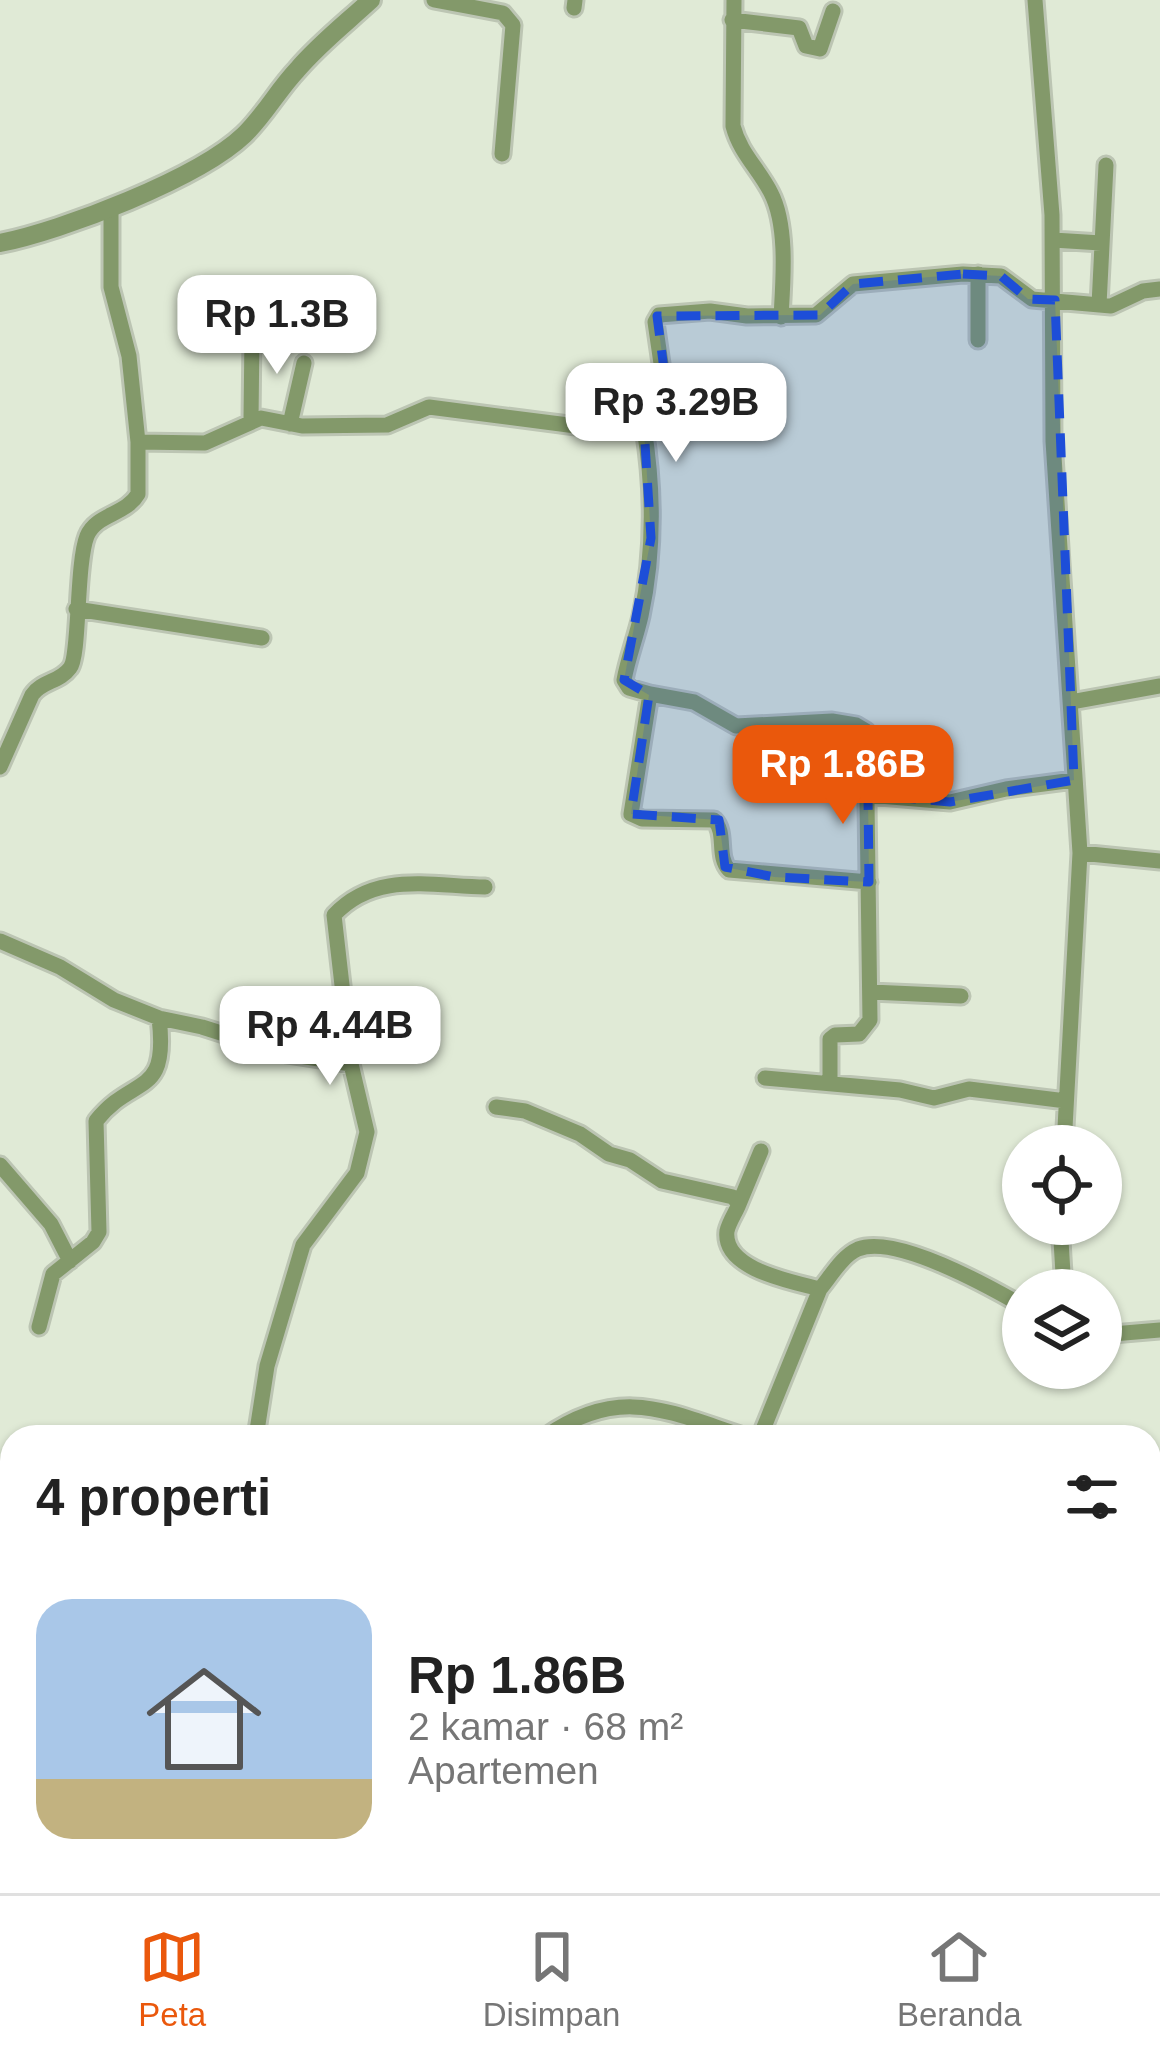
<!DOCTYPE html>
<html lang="id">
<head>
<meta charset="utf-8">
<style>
	body { margin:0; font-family:Arial,sans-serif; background:#f2f2f2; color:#222; height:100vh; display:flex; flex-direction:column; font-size:45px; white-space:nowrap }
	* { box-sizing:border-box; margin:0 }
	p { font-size:39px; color:#767676 }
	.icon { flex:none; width:66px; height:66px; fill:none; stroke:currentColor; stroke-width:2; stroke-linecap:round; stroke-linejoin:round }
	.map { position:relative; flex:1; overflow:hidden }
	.side { position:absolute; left:0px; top:1425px; width:1161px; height:468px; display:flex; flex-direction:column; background:#fff; border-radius:36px 36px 0 0; box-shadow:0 3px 9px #0004 }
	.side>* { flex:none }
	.controls { position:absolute; left:1002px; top:1125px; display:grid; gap:24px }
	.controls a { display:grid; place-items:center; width:120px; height:120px; border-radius:50%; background:#fff; box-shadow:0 3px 9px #0004; font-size:60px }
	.price { position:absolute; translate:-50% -102px; padding:0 27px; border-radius:24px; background:#fff; color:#222; font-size:39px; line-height:78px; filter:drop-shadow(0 3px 6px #0008) }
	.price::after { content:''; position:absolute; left:50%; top:72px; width:36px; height:27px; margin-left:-18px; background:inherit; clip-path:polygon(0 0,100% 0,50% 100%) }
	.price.on { background:#ea580c; color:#fff }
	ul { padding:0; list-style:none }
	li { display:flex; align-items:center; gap:36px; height:300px; padding:0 36px }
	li+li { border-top:3px solid #e0e0e0 }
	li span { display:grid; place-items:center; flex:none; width:336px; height:240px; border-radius:36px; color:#555 }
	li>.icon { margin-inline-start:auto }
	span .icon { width:144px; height:144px; fill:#fffc; stroke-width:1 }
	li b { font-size:51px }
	h2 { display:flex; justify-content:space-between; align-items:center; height:144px; padding:0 36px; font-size:51px }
	.tabs { display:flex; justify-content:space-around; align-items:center; height:168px; border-top:3px solid #e0e0e0; background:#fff; font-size:33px; color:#767676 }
	.tabs a { display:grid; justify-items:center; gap:6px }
	.tabs .on { color:#ea580c }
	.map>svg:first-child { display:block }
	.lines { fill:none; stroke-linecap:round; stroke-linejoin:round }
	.minor-casing { stroke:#bcc5b3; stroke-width:21 }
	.tertiary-casing { stroke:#bcc5b3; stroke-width:24 }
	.minor { stroke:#83996a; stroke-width:15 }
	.tertiary { stroke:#83996a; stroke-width:18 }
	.marked { fill:#1d4ed8; fill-opacity:0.2; stroke:#1d4ed8; stroke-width:9; stroke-dasharray:24 15; stroke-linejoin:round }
</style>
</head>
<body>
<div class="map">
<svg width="1160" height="1893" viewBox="0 0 1160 1893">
	<rect width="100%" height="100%" fill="#e0ead6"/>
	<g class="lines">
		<g class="minor-casing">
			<path id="minor" d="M434 0 503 13 513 25 502 154
				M734 0 733 126C740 153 759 169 771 193 788 226 783 281 781 317
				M1035 0 1052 215 1053 441 1080 853 1064 1146
				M574 8 575 0
				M732 20 799 28 806 46 820 49 833 11
				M1053 240 1101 243
				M1099 305 1106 165
				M978 340V274
				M251 419 252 335
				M290 424 304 363
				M644 428 665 424 669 419 655 322 659 315 710 311 747 316 816 315 853 284 963 274 1001 276 1032 299 1111 306 1143 291 1160 289
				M138 442 205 443 261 418 302 426 387 425 429 407 576 426 644 428C654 490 654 555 641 616 636 638 628 658 624 680L629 688 650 694 631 814 642 819 714 820C727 833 716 856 729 870L869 882
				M76 609 262 638
				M650 694 694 702 736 726 832 721 856 725 866 731 870 1020 859 1034 835 1035 830 1039V1082
				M1071 702 1160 686
				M0 767 32 695C41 681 60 682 70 668 80 656 76 564 87 536 96 514 126 515 138 494V442L129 356 111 287V207
				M868 795 950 802 1006 789 1074 780
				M1080 853 1160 861
				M0 941 60 967 114 1000 159 1018 202 1027 287 1054 351 1064
				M871 992 961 996
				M765 1078 900 1090 934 1098 969 1089 1066 1101
				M496 1107 525 1111 580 1134 609 1154 630 1160 662 1181 733 1197 739 1204C736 1212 729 1222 727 1231 722 1270 794 1282 820 1289 831 1276 842 1256 858 1249 896 1234 990 1287 1023 1306
				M0 1165 51 1224 70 1261
				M739 1204 761 1151
				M1060 1224 1064 1290
				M39 1327 53 1274 93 1242 99 1232 96 1121C133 1074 169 1099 159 1018
				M1101 1335 1160 1330
				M256 1437 267 1366 303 1245 357 1173 367 1132 351 1064 334 915C375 871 430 886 485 887
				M545 1437C621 1384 668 1412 746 1437
				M760 1437 820 1289
				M0 1698 12 1706
				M71 1893 73 1881
				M220 1893 222 1881"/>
		</g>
		<g class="tertiary-casing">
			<path id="tertiary" d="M0 243C62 231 199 178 244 135 264 116 278 90 297 70 319 44 346 23 371 0
				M0 1879 12 1878
				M654 1881 699 1893
				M1092 1893 1160 1884"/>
		</g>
		<use href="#minor" class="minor"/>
		<use href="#tertiary" class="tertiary"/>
	</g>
	<path class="marked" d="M963 274 1001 276 1028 299 1055 300 1074 780 950 802 868 795 869 882 774 877 725 867 719 820 631 814 649 695 624 680 651 538 644 428 671 423 657 316 820 315 853 284Z"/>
</svg>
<div class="controls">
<a><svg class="icon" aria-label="locate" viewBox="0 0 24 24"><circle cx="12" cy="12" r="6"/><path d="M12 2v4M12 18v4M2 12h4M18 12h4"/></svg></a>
<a><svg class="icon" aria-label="layers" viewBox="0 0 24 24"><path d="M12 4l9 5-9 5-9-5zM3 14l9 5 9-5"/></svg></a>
</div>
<b class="price" style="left:277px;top:377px">Rp 1.3B</b>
<b class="price" style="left:676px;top:465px">Rp 3.29B</b>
<b class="price on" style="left:843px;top:827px">Rp 1.86B</b>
<b class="price" style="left:330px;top:1088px">Rp 4.44B</b>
<section class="side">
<h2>4 properti<svg class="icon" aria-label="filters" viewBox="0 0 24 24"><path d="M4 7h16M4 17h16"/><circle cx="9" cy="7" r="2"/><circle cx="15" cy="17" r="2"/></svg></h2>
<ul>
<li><span style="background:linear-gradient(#a9c7e8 75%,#c2b280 0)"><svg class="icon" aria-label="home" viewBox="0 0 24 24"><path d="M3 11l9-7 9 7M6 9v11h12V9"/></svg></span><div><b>Rp 1.86B</b><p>2 kamar · 68 m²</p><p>Apartemen</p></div></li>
</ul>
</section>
</div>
<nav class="tabs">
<a class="on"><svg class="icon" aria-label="map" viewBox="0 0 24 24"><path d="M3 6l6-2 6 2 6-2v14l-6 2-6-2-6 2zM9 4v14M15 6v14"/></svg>Peta</a>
<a><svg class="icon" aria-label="saved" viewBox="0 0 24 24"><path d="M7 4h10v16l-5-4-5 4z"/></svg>Disimpan</a>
<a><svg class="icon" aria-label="home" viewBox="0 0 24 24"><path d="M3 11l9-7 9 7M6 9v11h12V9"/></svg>Beranda</a>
</nav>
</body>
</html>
